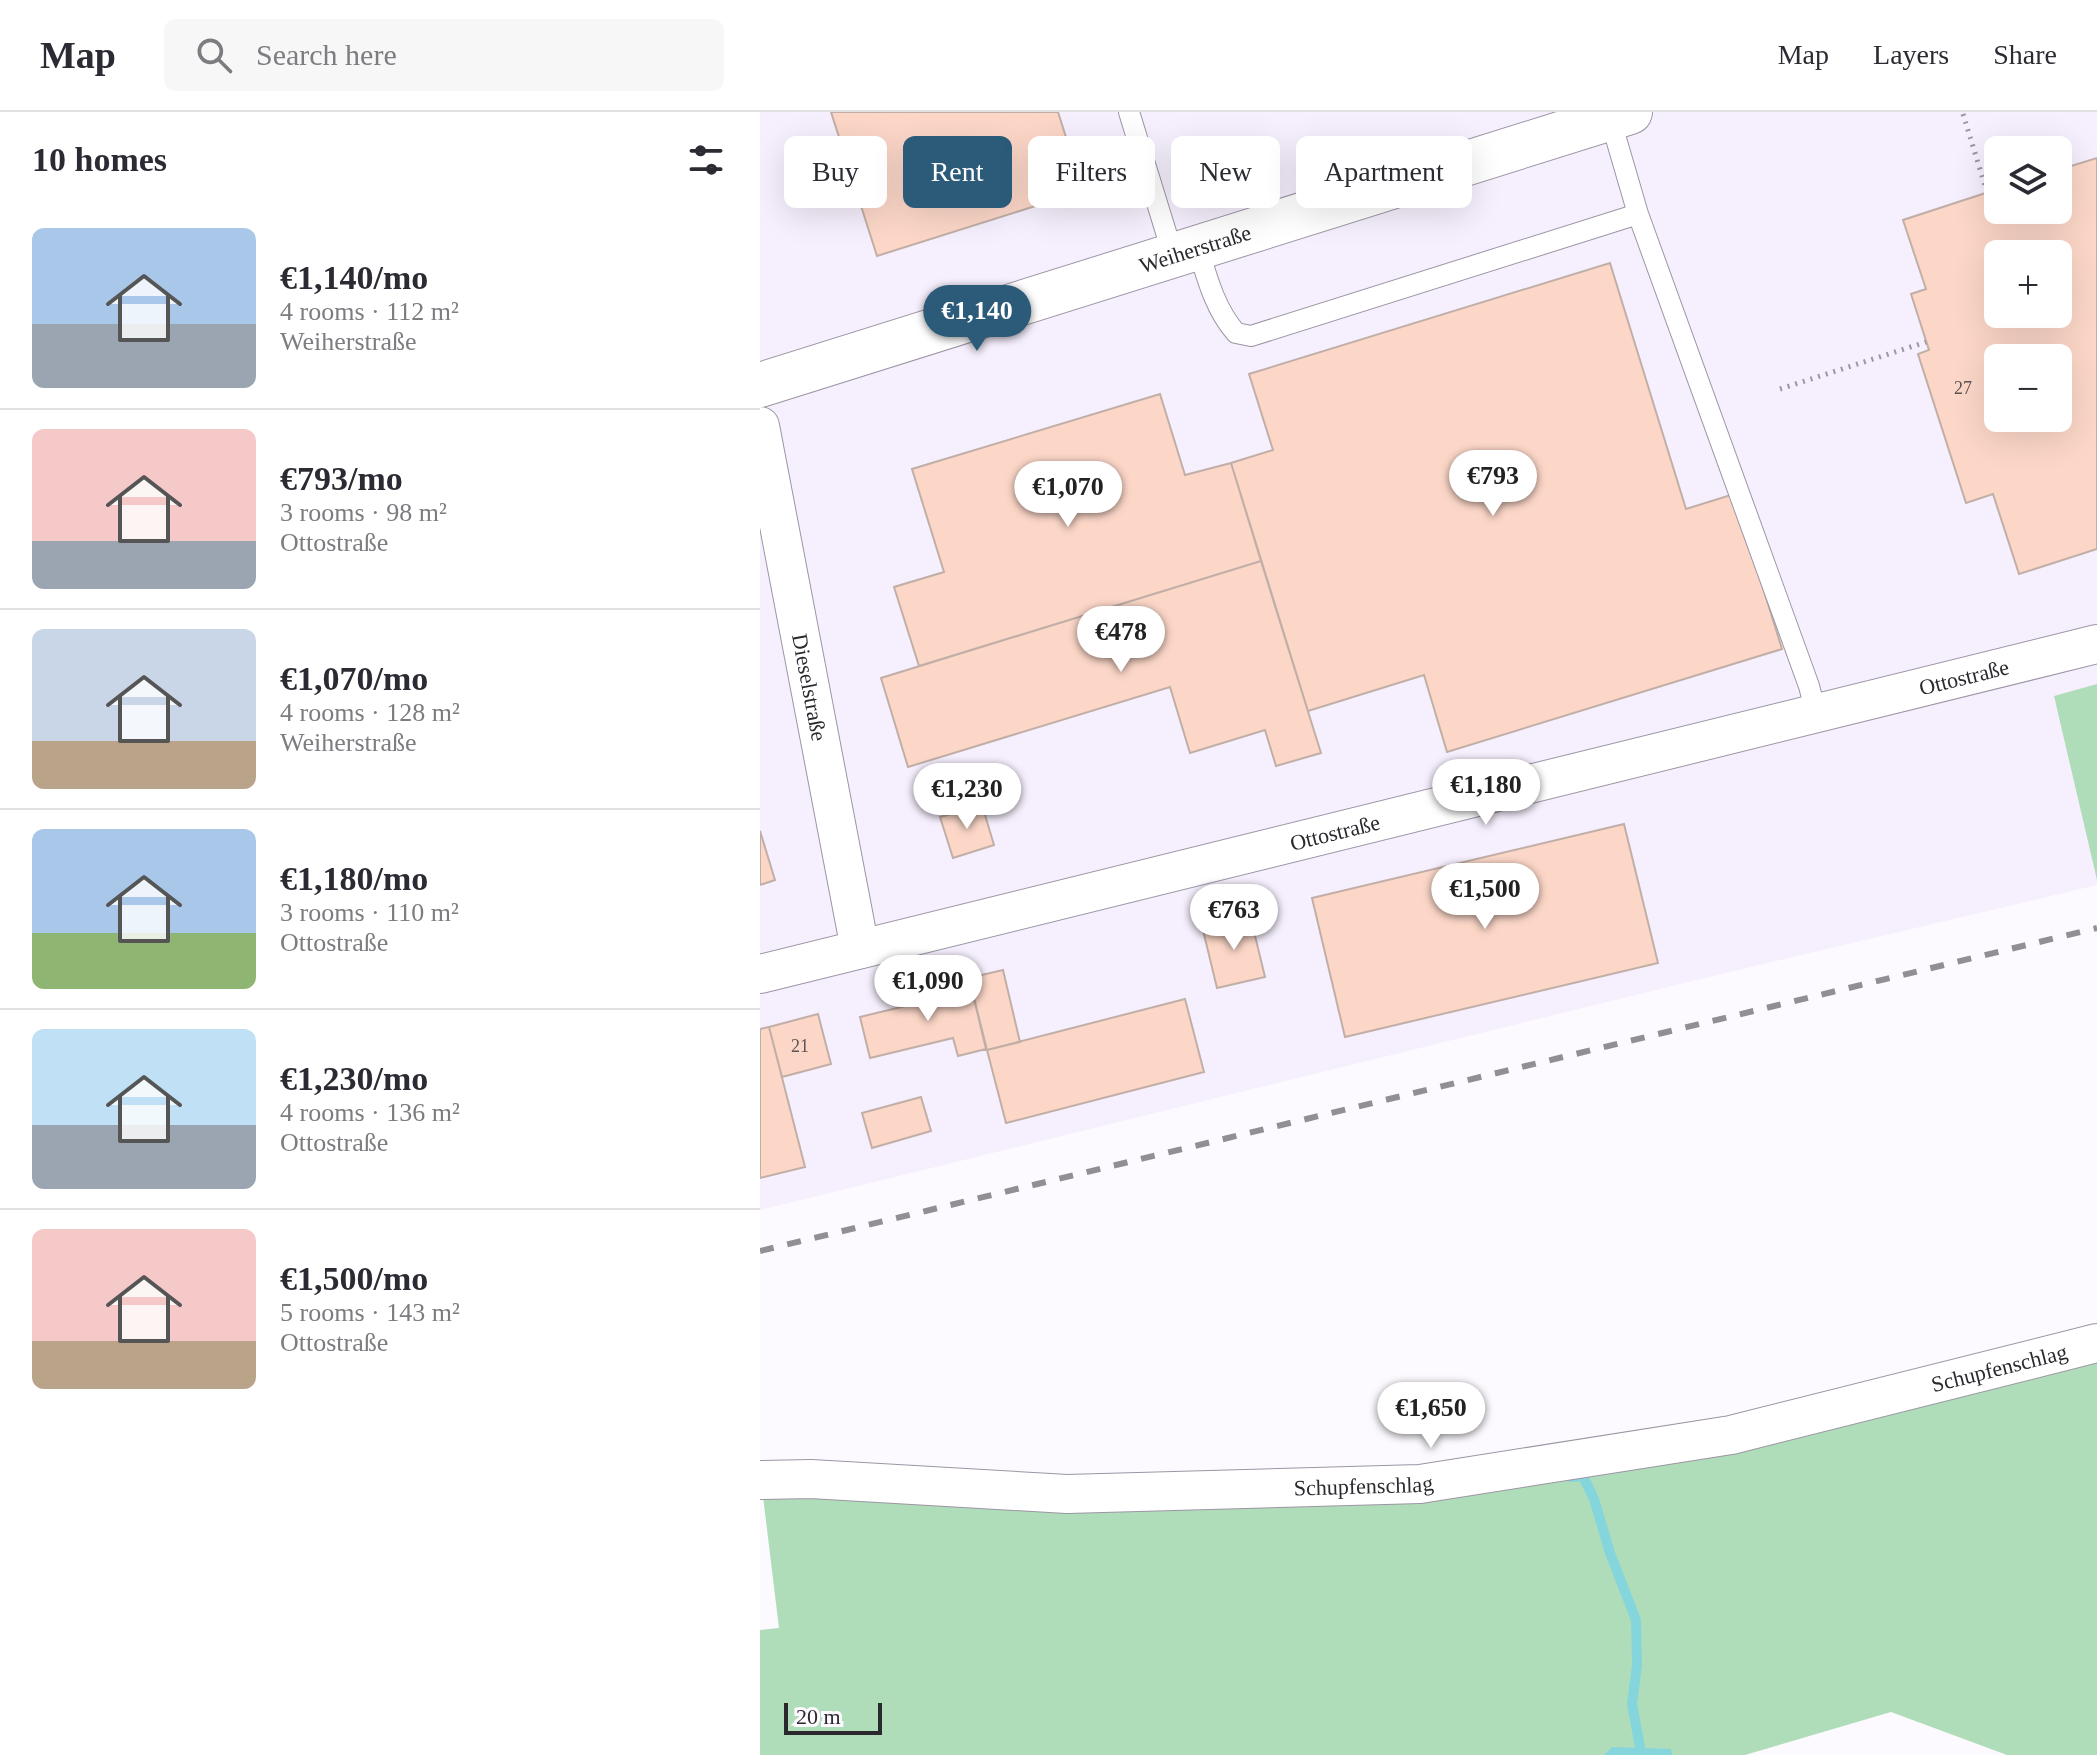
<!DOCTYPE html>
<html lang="en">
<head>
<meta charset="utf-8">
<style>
	body { margin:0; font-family:"Times New Roman",serif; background:#f7f7f7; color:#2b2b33; height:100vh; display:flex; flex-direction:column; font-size:30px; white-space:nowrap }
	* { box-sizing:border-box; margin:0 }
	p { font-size:26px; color:#7c7c81 }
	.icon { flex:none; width:44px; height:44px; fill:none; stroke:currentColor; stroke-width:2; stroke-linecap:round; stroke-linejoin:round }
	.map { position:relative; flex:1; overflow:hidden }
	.details { display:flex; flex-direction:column; background:#fff; width:760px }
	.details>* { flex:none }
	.guide { position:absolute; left:24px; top:24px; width:760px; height:72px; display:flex; gap:16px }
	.fabs { position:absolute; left:1224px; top:24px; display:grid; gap:16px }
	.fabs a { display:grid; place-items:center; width:88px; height:88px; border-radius:12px; background:#fff; box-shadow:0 8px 32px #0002; font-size:40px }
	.scale { position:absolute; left:24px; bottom:20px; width:98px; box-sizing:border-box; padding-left:8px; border:4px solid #2b282e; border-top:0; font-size:22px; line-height:28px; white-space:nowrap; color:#2b282e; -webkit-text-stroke:6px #fcfafe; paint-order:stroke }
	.price { position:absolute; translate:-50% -68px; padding:0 18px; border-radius:28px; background:#fff; color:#222; font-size:26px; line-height:52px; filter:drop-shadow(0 2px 4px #0008) }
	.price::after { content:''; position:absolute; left:50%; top:48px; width:24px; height:18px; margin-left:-12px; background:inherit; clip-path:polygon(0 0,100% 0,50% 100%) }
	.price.active { background:#2c5b7a; color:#fff }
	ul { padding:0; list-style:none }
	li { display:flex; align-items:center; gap:24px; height:200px; padding:0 32px }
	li+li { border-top:2px solid #e1e1e2 }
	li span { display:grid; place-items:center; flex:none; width:224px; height:160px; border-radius:12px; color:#555 }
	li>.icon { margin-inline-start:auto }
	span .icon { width:96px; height:96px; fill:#fffc; stroke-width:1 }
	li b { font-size:34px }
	h2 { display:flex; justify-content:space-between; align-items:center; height:96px; padding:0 32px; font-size:34px }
	.pill { padding:0 28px; border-radius:12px; background:#fff; box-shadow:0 8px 32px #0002; font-size:28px; line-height:72px }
	.pill.active { background:#2c5b7a; color:#fff }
	header { display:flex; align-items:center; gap:48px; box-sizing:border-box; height:112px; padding:0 40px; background:#fff; border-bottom:2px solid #e1e1e2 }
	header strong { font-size:38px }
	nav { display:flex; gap:44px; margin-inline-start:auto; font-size:28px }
	.search { width:560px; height:72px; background:#f7f7f7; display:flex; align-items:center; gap:20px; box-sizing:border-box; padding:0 28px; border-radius:12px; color:#7c7c81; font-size:30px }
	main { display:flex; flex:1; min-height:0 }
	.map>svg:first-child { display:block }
	.built { fill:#f6effd; fill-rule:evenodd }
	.green { fill:#b0ddb9 }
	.water { fill:#85d5dc }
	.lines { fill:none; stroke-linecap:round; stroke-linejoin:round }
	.stream { stroke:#85d5dc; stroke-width:10 }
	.building { fill:#fcd7c8; stroke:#c1afa7; stroke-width:2; fill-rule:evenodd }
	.service-casing { stroke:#9c95a4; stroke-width:22 }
	.minor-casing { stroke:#9c95a4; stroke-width:40 }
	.tertiary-casing { stroke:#9c95a4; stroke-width:46 }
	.path { stroke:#9c999e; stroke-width:5; stroke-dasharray:2 6; stroke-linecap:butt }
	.service { stroke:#fff; stroke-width:20 }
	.minor { stroke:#fff; stroke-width:38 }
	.tertiary { stroke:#fff; stroke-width:44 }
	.rail { stroke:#918f94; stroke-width:6; stroke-dasharray:14 14; stroke-linecap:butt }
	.labels { text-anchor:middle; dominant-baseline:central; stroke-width:8; stroke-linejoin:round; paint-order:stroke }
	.number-label { font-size:18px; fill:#5f5454 }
	.street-label { font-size:22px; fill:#2b282e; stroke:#fcfafe }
</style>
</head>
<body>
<header>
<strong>Map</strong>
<div class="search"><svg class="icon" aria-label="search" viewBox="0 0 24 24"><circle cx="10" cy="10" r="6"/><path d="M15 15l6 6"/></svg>Search here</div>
<nav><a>Map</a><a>Layers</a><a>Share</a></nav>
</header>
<main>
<section class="details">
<h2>10 homes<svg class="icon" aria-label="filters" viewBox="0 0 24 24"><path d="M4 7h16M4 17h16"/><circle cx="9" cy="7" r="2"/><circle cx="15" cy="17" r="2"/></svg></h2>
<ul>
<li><span style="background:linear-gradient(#a9c7e8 60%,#9aa5b1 0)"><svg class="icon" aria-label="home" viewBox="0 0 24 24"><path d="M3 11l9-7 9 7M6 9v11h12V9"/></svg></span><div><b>€1,140/mo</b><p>4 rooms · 112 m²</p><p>Weiherstraße</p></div></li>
<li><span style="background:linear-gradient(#f6c9c9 70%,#9aa5b1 0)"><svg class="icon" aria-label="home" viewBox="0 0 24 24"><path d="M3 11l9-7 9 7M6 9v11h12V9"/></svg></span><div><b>€793/mo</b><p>3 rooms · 98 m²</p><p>Ottostraße</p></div></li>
<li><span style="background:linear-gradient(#c9d6e8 70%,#b9a48a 0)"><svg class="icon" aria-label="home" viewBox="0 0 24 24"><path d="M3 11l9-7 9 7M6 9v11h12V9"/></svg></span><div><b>€1,070/mo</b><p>4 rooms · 128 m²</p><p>Weiherstraße</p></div></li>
<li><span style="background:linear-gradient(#a9c7e8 65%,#8fb573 0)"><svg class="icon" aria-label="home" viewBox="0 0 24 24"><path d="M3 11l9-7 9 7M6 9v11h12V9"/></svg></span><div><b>€1,180/mo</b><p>3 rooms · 110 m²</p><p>Ottostraße</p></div></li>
<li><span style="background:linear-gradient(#bfe0f5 60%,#9aa5b1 0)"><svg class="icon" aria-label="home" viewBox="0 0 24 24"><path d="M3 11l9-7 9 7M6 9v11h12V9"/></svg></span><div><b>€1,230/mo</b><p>4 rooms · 136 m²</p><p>Ottostraße</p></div></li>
<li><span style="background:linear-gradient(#f6c9c9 70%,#b9a48a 0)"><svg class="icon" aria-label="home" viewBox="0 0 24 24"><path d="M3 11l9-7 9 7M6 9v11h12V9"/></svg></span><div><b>€1,500/mo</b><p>5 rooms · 143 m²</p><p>Ottostraße</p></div></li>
</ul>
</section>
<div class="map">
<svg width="1337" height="1643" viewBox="0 0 1337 1643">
	<rect width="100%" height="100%" fill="#fcfafe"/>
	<path class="built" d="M0 0H1337V773L953 864 0 1098ZM1238 38H1298V98H1238ZM1238 142H1298V202H1238ZM1238 246H1298V306H1238Z"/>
	<path class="green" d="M1337 572V768L1294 584Z
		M1337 1231V1643H1247L1131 1600 985 1643H0V1518L19 1516 1 1368 660 1372Z"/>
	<path class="water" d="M852 1635 911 1637 912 1643H844Z"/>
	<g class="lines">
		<path class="stream" d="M811 1365 823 1364 834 1387 850 1441 876 1508 877 1553 872 1592 880 1635"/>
	</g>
	<path class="building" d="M71 0H298L323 79 117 144Z
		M1337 46V437L1259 462 1233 382 1206 391 1158 242 1169 238 1151 182 1166 177 1143 108 1238 77V98H1298V58ZM1238 142H1298V202H1238ZM1238 246H1298V306H1238Z
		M850 151 926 397 974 382 1022 537 687 640 664 563 548 599 471 351 513 338 489 262Z
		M400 282 425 363 471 351 501 449 159 554 134 475 184 460 152 357Z
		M501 449 561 641 516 654 505 618 430 641 410 575 148 655 121 566Z
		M222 693 234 733 193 746 180 705Z
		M864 712 898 851 585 925 552 786Z
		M0 719 15 768 0 773Z
		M490 803 505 865 457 876 442 814Z
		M243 858 260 930 227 938 209 866Z
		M209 866 226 937 198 944 193 926 110 946 100 905 174 887 171 874Z
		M425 887 444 960 246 1011 227 938Z
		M58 902 71 952 22 965 9 915Z
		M9 915 45 1055 0 1066V917Z
		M161 985 171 1019 112 1036 102 1001Z"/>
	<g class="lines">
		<g class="service-casing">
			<path id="service" d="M369 0 413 143
				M878 102 1049 574 1056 601
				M438 136C447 166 455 197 476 221L491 224 878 102 850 6"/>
		</g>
		<g class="minor-casing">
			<g id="minor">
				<path id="s1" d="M0 314 100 837"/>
				<path id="s2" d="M0 862 1337 532"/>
				<path id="s3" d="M0 1368 51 1367 307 1382 660 1372 971 1323 1337 1231"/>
			</g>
		</g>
		<g class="tertiary-casing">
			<g id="tertiary">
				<path id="s4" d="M0 273 870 0"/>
			</g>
		</g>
		<path class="path" d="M1203 2 1227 80
			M1020 277 1166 230"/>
		<use href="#service" class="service"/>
		<use href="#minor" class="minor"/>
		<use href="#tertiary" class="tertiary"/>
		<path class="rail" d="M0 1139 1337 816"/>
	</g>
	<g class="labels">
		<g class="number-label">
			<text x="1203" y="276">27</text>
			<text x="40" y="934">21</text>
		</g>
		<g class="street-label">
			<text stroke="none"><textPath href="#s4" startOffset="456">Weiherstraße</textPath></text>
			<text stroke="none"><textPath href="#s2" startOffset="1240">Ottostraße</textPath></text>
			<text stroke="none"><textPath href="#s1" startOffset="266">Dieselstraße</textPath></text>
			<text stroke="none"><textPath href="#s2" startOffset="592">Ottostraße</textPath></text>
			<text stroke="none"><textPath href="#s3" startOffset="1252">Schupfenschlag</textPath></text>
			<text stroke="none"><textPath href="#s3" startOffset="604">Schupfenschlag</textPath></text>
		</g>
	</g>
</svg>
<div class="fabs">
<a><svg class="icon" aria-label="layers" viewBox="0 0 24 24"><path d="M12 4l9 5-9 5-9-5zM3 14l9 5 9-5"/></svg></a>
<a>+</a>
<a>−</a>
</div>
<div class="scale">20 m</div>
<b class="price active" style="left:217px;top:241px">€1,140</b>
<b class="price" style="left:733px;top:406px">€793</b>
<b class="price" style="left:308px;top:417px">€1,070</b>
<b class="price" style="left:361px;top:562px">€478</b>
<b class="price" style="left:726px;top:715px">€1,180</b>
<b class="price" style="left:207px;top:719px">€1,230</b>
<b class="price" style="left:725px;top:819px">€1,500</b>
<b class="price" style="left:474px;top:840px">€763</b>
<b class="price" style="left:168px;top:911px">€1,090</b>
<b class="price" style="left:671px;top:1338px">€1,650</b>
<div class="guide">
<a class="pill">Buy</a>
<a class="pill active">Rent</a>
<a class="pill">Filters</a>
<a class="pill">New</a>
<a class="pill">Apartment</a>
</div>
</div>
</main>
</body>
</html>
